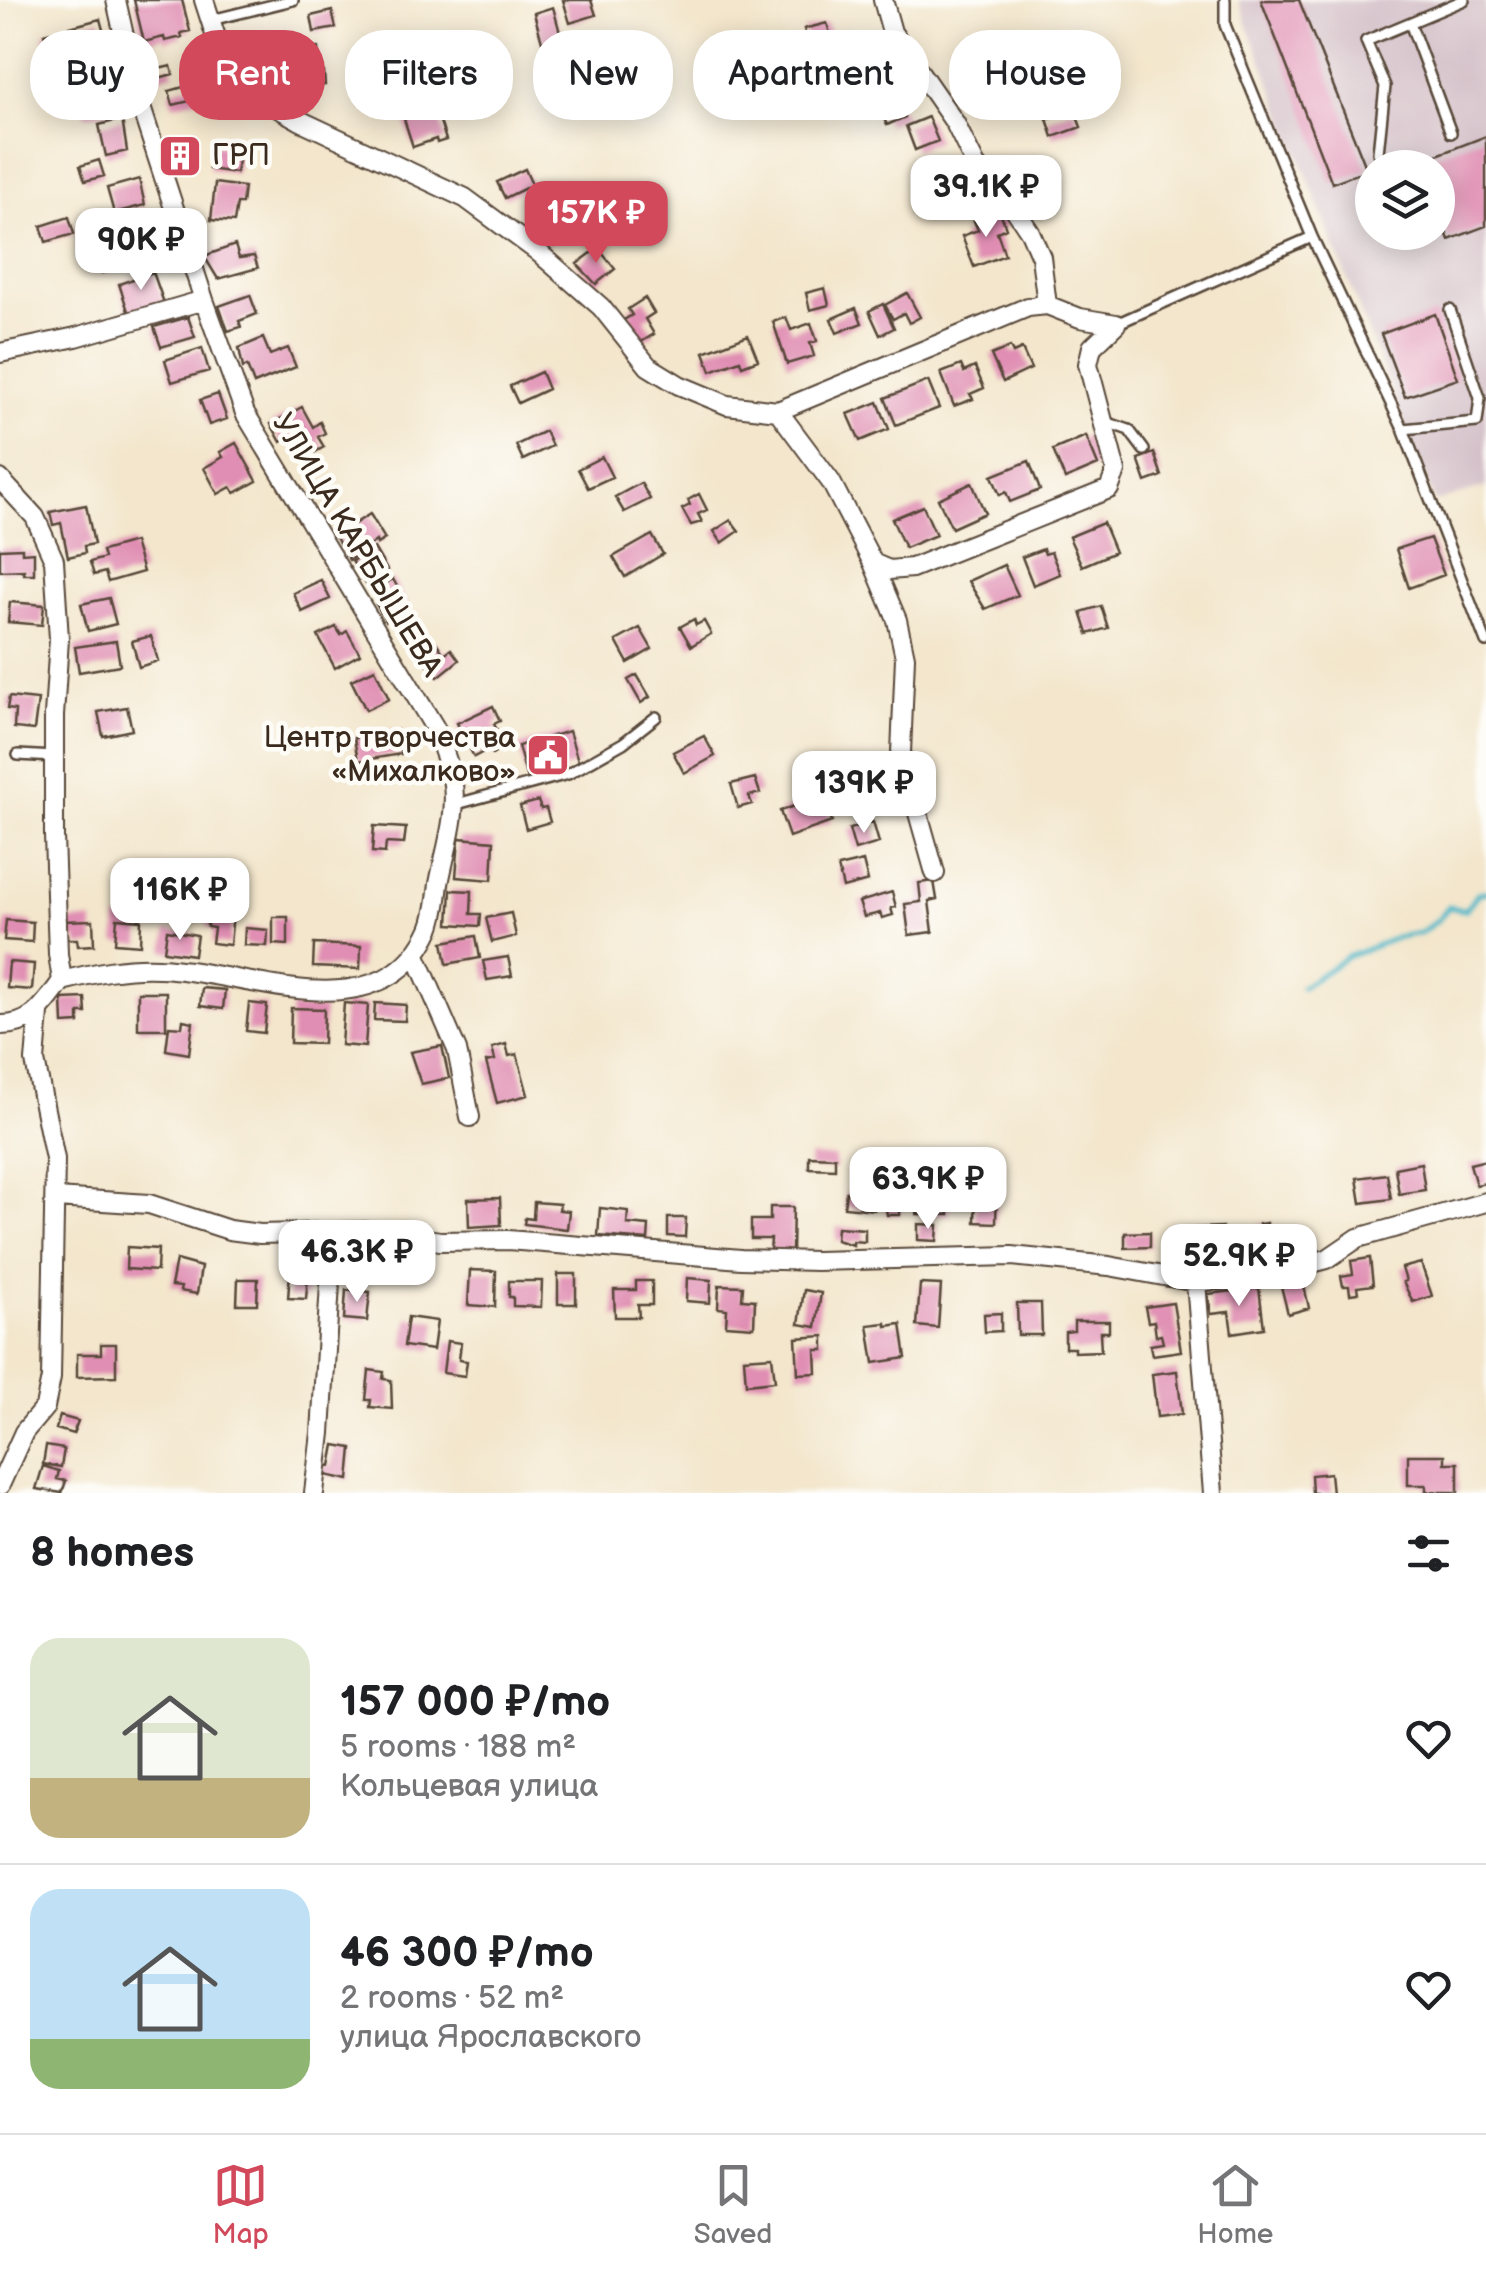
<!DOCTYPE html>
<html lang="en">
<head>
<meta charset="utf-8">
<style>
	body { margin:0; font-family:"Balsamiq Sans",sans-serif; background:#f6f6f6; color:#202124; height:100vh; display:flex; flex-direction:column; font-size:38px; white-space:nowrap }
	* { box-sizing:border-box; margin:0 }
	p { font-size:32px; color:#757577 }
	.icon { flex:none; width:55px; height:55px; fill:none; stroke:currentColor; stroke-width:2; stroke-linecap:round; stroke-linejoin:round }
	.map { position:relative; height:1493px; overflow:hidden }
	.drawer { display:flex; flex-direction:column; background:#fff; flex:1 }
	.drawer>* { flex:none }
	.guide { position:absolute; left:30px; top:30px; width:1428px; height:90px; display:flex; gap:20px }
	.controls { position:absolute; left:1355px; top:150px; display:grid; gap:20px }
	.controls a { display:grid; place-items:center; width:100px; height:100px; border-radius:50%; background:#fff; box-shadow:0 5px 25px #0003; font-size:50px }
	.price { position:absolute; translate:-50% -85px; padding:0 22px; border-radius:20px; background:#fff; color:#222; font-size:32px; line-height:65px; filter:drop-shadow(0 2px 5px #0008) }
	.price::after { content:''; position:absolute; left:50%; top:60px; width:30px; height:22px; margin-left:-15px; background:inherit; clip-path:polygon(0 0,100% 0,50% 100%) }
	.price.current { background:#d1495b; color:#fff }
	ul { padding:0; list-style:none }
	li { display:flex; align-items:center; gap:30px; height:250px; padding:0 30px }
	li+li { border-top:2px solid #e0e0e0 }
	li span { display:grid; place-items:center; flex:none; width:280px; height:200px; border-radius:30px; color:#555 }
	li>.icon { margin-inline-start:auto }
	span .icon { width:120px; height:120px; fill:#fffc; stroke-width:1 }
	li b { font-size:42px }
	h2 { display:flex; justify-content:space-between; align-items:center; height:120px; padding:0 30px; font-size:42px }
	.tag { padding:0 35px; border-radius:40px; background:#fff; box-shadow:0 5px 25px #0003; font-size:35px; line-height:90px }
	.tag.current { background:#d1495b; color:#fff }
	.menu { display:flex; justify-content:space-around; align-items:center; height:140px; border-top:2px solid #e0e0e0; background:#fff; font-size:28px; color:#757577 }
	.menu a { display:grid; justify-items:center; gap:5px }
	.menu .current { color:#d1495b }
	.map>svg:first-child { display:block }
	.industrial { fill:#d2bdc6; fill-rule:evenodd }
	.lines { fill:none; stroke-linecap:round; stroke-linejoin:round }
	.stream { stroke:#4fbacb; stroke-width:5 }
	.building { fill:#e08eb3 }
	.lane-casing { stroke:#574638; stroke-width:14 }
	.street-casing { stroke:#574638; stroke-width:22 }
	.lane { stroke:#fff; stroke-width:9 }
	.street { stroke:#fff; stroke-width:18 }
	.labels { text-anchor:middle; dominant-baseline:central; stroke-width:9; stroke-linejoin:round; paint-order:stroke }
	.poi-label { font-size:30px; fill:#3b2a1e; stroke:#fdfcf7; text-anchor:start }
	.street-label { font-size:30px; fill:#3b2a1e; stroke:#fdfcf7 }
</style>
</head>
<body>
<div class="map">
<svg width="1486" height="1493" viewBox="0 0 1486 1493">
	<rect width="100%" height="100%" fill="#fdfcf7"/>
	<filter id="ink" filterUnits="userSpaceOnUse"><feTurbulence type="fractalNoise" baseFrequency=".01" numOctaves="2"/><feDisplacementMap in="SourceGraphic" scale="20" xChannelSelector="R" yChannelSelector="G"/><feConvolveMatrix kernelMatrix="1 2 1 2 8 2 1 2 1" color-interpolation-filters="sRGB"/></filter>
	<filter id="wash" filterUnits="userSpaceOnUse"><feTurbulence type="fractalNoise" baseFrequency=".0048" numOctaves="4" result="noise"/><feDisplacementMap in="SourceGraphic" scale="40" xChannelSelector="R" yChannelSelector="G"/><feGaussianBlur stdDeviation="2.25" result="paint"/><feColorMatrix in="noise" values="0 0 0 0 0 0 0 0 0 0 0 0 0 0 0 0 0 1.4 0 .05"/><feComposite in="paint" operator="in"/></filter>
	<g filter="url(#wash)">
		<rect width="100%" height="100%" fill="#f3e6cc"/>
		<path class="industrial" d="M1238 0H1486V487L1435 502ZM1372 168H1438V232H1372Z"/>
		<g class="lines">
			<path class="stream" d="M1302 987 1347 957 1398 937 1420 933 1439 919 1448 907 1465 910 1478 893 1486 892"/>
		</g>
		<g id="blocks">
			<path class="building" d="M134 0H182L190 31 181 33 182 37 165 41 164 37 144 42Z
				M563 0H591L596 15 570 23Z
				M1261 0H1299L1367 170 1332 183Z
				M553 7 562 40 543 45 534 13Z
				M332 11 336 28 314 32 311 16Z
				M100 19 108 48 78 56 75 46 49 53 44 34Z
				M827 23 831 37 808 43 804 29Z
				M469 34 475 60 456 65 449 39Z
				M318 48 320 72H324L325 85 294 87 291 49Z
				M859 55 865 70 832 83 826 69Z
				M171 66 173 74 144 82 142 73Z
				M103 69 109 97 120 94 123 108 86 116 82 98 95 95 89 71Z
				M882 73 888 88 863 99 856 84Z
				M194 84 198 99 173 105 169 91Z
				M898 102 905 117 887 125 880 110Z
				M436 109 446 140 437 143 436 139 413 147 404 119Z
				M1074 109 1081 127 1053 137 1047 119Z
				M928 117 938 141 915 150 906 126Z
				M122 119 127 151 106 156 99 125Z
				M1486 136V226L1449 240 1438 210V168H1421L1419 162Z
				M188 142 193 164 172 169 167 147Z
				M213 144 240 148 236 173 209 169Z
				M99 160 104 176 85 181 80 166Z
				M525 169 532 185 505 198 497 182Z
				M139 179 145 205 114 213 107 188Z
				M215 183 244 187 242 204H237L234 222 211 220Z
				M570 209 580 230 546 245 536 224Z
				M1000 211 1006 228 997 232 1005 255 974 267 962 236 978 230 974 221Z
				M69 217 74 234 46 242 41 226Z
				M154 228 162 256 102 273 97 254 107 251 104 241Z
				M235 245 239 258 254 256 258 268 218 279 204 256Z
				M598 248 615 269 596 284 577 264Z
				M153 272 164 303 129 314 119 284Z
				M825 288 829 305 810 310 806 293Z
				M907 293 920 317 909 323 904 313 893 319 885 305Z
				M250 295 257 314 239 321 241 327 228 331 219 306Z
				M645 298 654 313 645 319 654 334 638 344 624 320 632 315 628 309Z
				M883 304 894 328 880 335 869 311Z
				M856 308 862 323 837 333 831 319Z
				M1435 314 1458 379 1405 397 1381 334Z
				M188 317 195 337 161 347 154 327Z
				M786 317 791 330 811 323 817 341 810 343 814 356 787 364 773 322Z
				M748 335 758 360 742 366 740 360 711 371 704 352Z
				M263 338 270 355 288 348 296 367 254 384 247 366 243 368 239 348Z
				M1010 347 1013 353 1022 349 1031 369 1003 382 991 355Z
				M202 348 209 371 172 382 165 360Z
				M961 365 964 372 975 367 984 388 970 394 973 399 954 406 941 373Z
				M541 372 548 389 518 403 510 386Z
				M928 381 939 408 896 425 885 398Z
				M218 394 227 419 209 425 200 400Z
				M878 402 889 429 860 441 848 414Z
				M302 407 313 427 320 422 325 433 318 437 324 447 308 456 296 434 281 442 271 424Z
				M545 431 552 446 523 460 516 445Z
				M1086 436 1098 465 1065 479 1053 450Z
				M236 443 257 481 235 493 231 487 218 494 204 468 223 457 220 452Z
				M1154 453 1162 476 1146 482 1138 459Z
				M602 457 612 477 588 488 578 469Z
				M1029 461 1040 490 1010 502 1006 492 1000 495 992 476Z
				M641 483 650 499 624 512 615 497Z
				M972 483 985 513 952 528 938 499Z
				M699 494 707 510 698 514 702 522 691 525 682 509 690 505 688 500Z
				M86 505 94 544 84 546 85 553 68 557 61 523 53 525 50 512Z
				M923 506 936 535 905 548 892 519Z
				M370 514 385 539 377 544 376 541 349 560 335 536Z
				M731 520 739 531 722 543 714 531Z
				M1103 523 1115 552 1082 566 1069 537Z
				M652 535 663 554 625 577 613 557Z
				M1430 538 1444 575 1409 588 1396 549Z
				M134 542 143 572 108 582 105 572 94 575 90 562 104 558 102 551Z
				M22 548V553L34 552V574H24V570L0 571V549Z
				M374 548 387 570 366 584 352 561Z
				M1043 549 1045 554 1051 552 1060 574 1033 585 1022 557Z
				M1004 565 1018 595 985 609 968 581Z
				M393 579 409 608 386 621 376 604 384 600 377 588Z
				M321 580 330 599 302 612 293 593Z
				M109 598 116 624 88 631 81 604Z
				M10 602 44 605 42 625 8 622Z
				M1101 606 1108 628 1088 634 1081 612Z
				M694 619 696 625 704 621 711 634 691 646 680 627Z
				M336 627 341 635 347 631 360 654 335 668 318 636Z
				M640 628 652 649 628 663 616 641Z
				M151 636 158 661 139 667 132 641Z
				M116 641 120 665 79 672 75 647Z
				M436 642 444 654 451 649 459 660 438 677 419 653Z
				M375 669 389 699 366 710 351 680Z
				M637 675 650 697 641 703 628 680Z
				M9 697 38 700 34 730 14 728 15 710 7 709Z
				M493 706 500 721 494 724 506 748 492 754 489 749 474 757 457 723Z
				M127 707 132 730 103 736 98 712Z
				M397 730 401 754 358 761 354 738Z
				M569 731 579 764 527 779 518 746Z
				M704 736 715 756 684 773 673 752Z
				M755 778 760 793 749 796 752 804 738 808 731 784Z
				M814 799 819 813 828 809 832 822 789 837 780 811Z
				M538 801 541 809 546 808 550 822 526 829 520 806Z
				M873 822 879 843 855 850 849 829Z
				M374 826 406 828 404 844 386 843 385 853 372 852Z
				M459 838 494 841 492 880 456 877Z
				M863 861 868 881 843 888 838 867Z
				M160 874 188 876 186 907 158 905Z
				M934 881 937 899 929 901 933 932 909 935 905 904 921 902 919 883Z
				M451 890 472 891 471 914H481L480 926 449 924Z
				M892 892 896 907 891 908 893 915 882 918 880 913 864 917 859 902Z
				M208 911 233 913 230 945 212 943 214 928 207 927Z
				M511 913 516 936 492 942 486 918Z
				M273 917H288V945L273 944Z
				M117 918 141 920 140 945 115 943Z
				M6 920 33 922 32 942 4 940Z
				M93 920 94 945 78 946 77 939H63L62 921Z
				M245 928 268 930 267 946 244 945Z
				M167 930 197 935 194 955 164 951Z
				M476 936 480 958 447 964 443 942Z
				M314 944 361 946 360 969 313 967Z
				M508 957 512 976 487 980 483 961Z
				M9 962 34 964 32 990 7 988Z
				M202 988 225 990 223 1009 200 1006Z
				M138 992H166V1029H138Z
				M85 998 86 1013H79V1023L63 1024 62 999Z
				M249 1003 267 1005 264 1033 246 1031Z
				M344 1003 368 1005 365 1047 341 1045Z
				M375 1003 406 1005 405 1021 374 1020Z
				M291 1008 324 1009 323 1044 290 1043Z
				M183 1020 193 1022 189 1054 166 1050 169 1026 182 1027Z
				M506 1044 509 1056 517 1054 528 1095 497 1103 486 1062 495 1060 492 1048Z
				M442 1046 449 1078 421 1084 410 1052Z
				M809 1156 835 1157V1169L809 1168Z
				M1486 1160V1183L1476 1185 1470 1164Z
				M1421 1163 1425 1190 1399 1194 1395 1168Z
				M1387 1174 1391 1199 1361 1203 1357 1178Z
				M976 1187 997 1188 996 1223 975 1222Z
				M888 1191 901 1192 900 1215H887L884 1197H888Z
				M846 1192 875 1195 874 1210 844 1207Z
				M918 1194 949 1195V1215L917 1214Z
				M500 1198 501 1225 469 1227 468 1199Z
				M534 1202 560 1204 559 1210 569 1211 567 1229 524 1224 525 1218 533 1219Z
				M770 1207H793L792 1252H770L771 1239H751V1220H770Z
				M600 1208 628 1211 627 1224 649 1226 648 1240 598 1236Z
				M668 1218H686L685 1237 668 1236Z
				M1267 1223 1268 1239 1288 1237 1289 1258 1241 1261 1239 1230 1259 1228V1224Z
				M918 1224 938 1225 937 1241 918 1240Z
				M837 1227 865 1229V1242L853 1241V1245L836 1240Z
				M1222 1227 1223 1255 1171 1259 1170 1238H1174V1229Z
				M1150 1232V1247L1125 1248V1233Z
				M127 1247 158 1249 157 1271 126 1269Z
				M1370 1258 1373 1285 1357 1287 1358 1293 1350 1294 1349 1286H1343L1341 1276 1353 1274 1351 1261Z
				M176 1260 201 1267 197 1294 180 1291 181 1287 171 1286Z
				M1421 1263 1432 1296 1413 1302 1403 1282 1406 1281 1402 1268Z
				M470 1270 496 1271 495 1307 468 1305Z
				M290 1273 308 1275 306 1299 288 1298Z
				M558 1274H576V1304H558Z
				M687 1278 711 1280 710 1303 686 1301Z
				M238 1279H258L257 1304H237Z
				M509 1281H542L541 1307 513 1306V1297H509Z
				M636 1281H652V1305H638L639 1317H615L614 1290H636Z
				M1303 1281 1309 1308 1288 1314 1281 1286Z
				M920 1284 941 1285 938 1328 917 1326Z
				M719 1285 743 1286 742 1299 755 1300 754 1327 726 1325 727 1309 718 1308Z
				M1259 1288 1264 1328 1232 1333 1229 1312 1211 1314 1208 1294Z
				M346 1290 370 1292 367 1321 344 1319Z
				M804 1290 821 1293 816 1327 799 1324Z
				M1017 1303H1041L1042 1335H1018Z
				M1173 1303 1181 1351 1152 1355 1150 1345 1163 1343 1161 1335 1156 1336 1154 1321 1148 1322 1145 1307Z
				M1001 1313V1331L985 1332 984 1314Z
				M408 1317 437 1321 433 1350 404 1346Z
				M1074 1321H1109V1332H1100L1101 1351 1074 1352V1348H1065V1332L1074 1331Z
				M886 1323V1326L901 1324 906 1358 874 1363 868 1325Z
				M824 1336V1350H816L817 1373 798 1374 796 1338Z
				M447 1341 461 1343 459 1360 467 1361 465 1376 443 1373Z
				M101 1344H116V1376L77 1377V1354H101Z
				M772 1356 775 1381 746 1384 744 1358Z
				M369 1370 384 1372 383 1379 391 1380 392 1409 370 1407 371 1400H366Z
				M1177 1371 1182 1414 1157 1417 1152 1374Z
				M60 1416 78 1421 73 1434 56 1429Z
				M335 1445 352 1448 349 1480 321 1474 323 1465 331 1466Z
				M46 1446 64 1449 61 1467 43 1464Z
				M1408 1455H1445V1463H1458V1492H1426V1485H1408Z
				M43 1466 59 1471 57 1479 66 1481 62 1493 36 1489Z
				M1330 1473 1332 1493H1312L1311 1475Z"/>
		</g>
	</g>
	<g filter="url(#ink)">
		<use href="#blocks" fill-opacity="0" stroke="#574638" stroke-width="2.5"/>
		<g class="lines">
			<g class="lane-casing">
				<path id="lane" d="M1225 0V25L1312 237 1403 429 1486 642
					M211 20 293 0
					M1410 23 1451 133
					M1378 153 1385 86 1366 41 1464 0
					M1116 324 1312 237
					M1103 421 1129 430 1144 450
					M1403 429 1477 422 1480 398 1450 310
					M18 755 55 757
					M453 805 568 774 623 743 656 717"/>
			</g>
			<g class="street-casing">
				<path id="street" d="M204 0 224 62 242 88 299 120 465 198 537 251 601 307 648 366 679 385 727 405 778 411 1028 307 1047 305 1080 318 1116 324
					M883 0 892 32 955 123 976 166 1014 208 1030 232 1041 257 1047 305
					M0 353 76 337 204 300
					M778 411 831 482 873 563 897 620 905 657 901 753 935 873
					M0 479 35 517 54 560 59 639 54 716V836L58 954 62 981
					M873 563 889 570 912 568 1109 489 1116 471 1088 364 1092 347 1116 324
					M415 953 457 1050 470 1117
					M0 1025C32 1026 44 1005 62 981 94 973 126 966 160 968 247 971 381 1037 430 929 436 915 437 898 439 884 445 851 459 812 452 778 448 761 441 744 435 728L245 413 204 300 138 98 116 0
					M56 1198 149 1204 229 1230 260 1234 375 1231 440 1241 508 1240 741 1259 816 1261 1012 1256 1109 1266 1196 1282 1267 1275 1327 1259 1358 1238 1486 1202
					M1196 1282 1213 1493
					M0 1485 24 1432 45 1407 51 1378 55 1159 35 1061 39 1013
					M314 1493 321 1433 333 1234"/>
			</g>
			<use href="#lane" class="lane"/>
			<use href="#street" class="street"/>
		</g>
	</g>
	<defs>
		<g id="building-square" transform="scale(2.25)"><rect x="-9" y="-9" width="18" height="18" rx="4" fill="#d1495b" stroke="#fdfcf7"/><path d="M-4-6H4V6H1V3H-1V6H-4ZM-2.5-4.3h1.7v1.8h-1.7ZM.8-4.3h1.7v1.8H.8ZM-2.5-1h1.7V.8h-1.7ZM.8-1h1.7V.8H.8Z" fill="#fff"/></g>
		<g id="civic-square" transform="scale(2.25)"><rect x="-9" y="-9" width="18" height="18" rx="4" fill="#d1495b" stroke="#fdfcf7"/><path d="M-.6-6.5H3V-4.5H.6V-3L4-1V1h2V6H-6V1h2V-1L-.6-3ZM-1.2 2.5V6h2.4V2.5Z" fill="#fff"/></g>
	</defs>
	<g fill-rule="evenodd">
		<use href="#building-square" x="180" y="156"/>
		<use href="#civic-square" x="548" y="755"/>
	</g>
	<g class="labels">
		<g class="poi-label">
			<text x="212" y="156">ГРП</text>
			<text x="516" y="738" text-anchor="end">Центр творчества<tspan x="516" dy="34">«Михалково»</tspan></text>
		</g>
		<g class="street-label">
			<text transform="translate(357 545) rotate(59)">УЛИЦА КАРБЫШЕВА</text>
		</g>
	</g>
</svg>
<div class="controls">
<a><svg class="icon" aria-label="layers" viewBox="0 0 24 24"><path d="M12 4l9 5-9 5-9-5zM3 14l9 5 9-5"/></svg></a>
</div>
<b class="price" style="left:986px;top:240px">39.1K ₽</b>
<b class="price current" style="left:596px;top:266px">157K ₽</b>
<b class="price" style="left:141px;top:293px">90K ₽</b>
<b class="price" style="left:864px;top:836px">139K ₽</b>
<b class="price" style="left:180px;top:943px">116K ₽</b>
<b class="price" style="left:928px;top:1232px">63.9K ₽</b>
<b class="price" style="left:357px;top:1305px">46.3K ₽</b>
<b class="price" style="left:1239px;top:1309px">52.9K ₽</b>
<div class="guide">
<a class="tag">Buy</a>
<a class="tag current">Rent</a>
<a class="tag">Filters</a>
<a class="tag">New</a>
<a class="tag">Apartment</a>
<a class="tag">House</a>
</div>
</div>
<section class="drawer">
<h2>8 homes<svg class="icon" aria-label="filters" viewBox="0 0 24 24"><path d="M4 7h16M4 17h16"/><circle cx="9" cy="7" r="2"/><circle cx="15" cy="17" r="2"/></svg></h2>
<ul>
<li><span style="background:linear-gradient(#dfe7d0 70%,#c2b280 0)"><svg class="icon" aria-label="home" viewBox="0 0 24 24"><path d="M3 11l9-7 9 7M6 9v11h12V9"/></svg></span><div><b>157 000 ₽/mo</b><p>5 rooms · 188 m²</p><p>Кольцевая улица</p></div><svg class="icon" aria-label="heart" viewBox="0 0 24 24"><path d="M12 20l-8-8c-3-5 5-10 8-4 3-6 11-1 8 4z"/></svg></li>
<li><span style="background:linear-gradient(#bfe0f5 75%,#8fb573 0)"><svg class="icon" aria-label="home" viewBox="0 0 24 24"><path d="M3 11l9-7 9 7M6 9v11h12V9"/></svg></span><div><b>46 300 ₽/mo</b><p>2 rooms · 52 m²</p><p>улица Ярославского</p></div><svg class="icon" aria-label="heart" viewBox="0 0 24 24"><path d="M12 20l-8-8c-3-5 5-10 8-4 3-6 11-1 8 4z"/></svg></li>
</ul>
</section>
<nav class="menu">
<a class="current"><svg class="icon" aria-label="map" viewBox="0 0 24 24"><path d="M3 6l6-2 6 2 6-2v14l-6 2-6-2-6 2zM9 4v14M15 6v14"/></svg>Map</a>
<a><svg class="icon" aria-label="saved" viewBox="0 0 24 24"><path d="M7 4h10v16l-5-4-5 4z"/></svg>Saved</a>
<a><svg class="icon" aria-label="home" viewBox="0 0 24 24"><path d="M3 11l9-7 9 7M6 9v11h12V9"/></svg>Home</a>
</nav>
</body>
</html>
